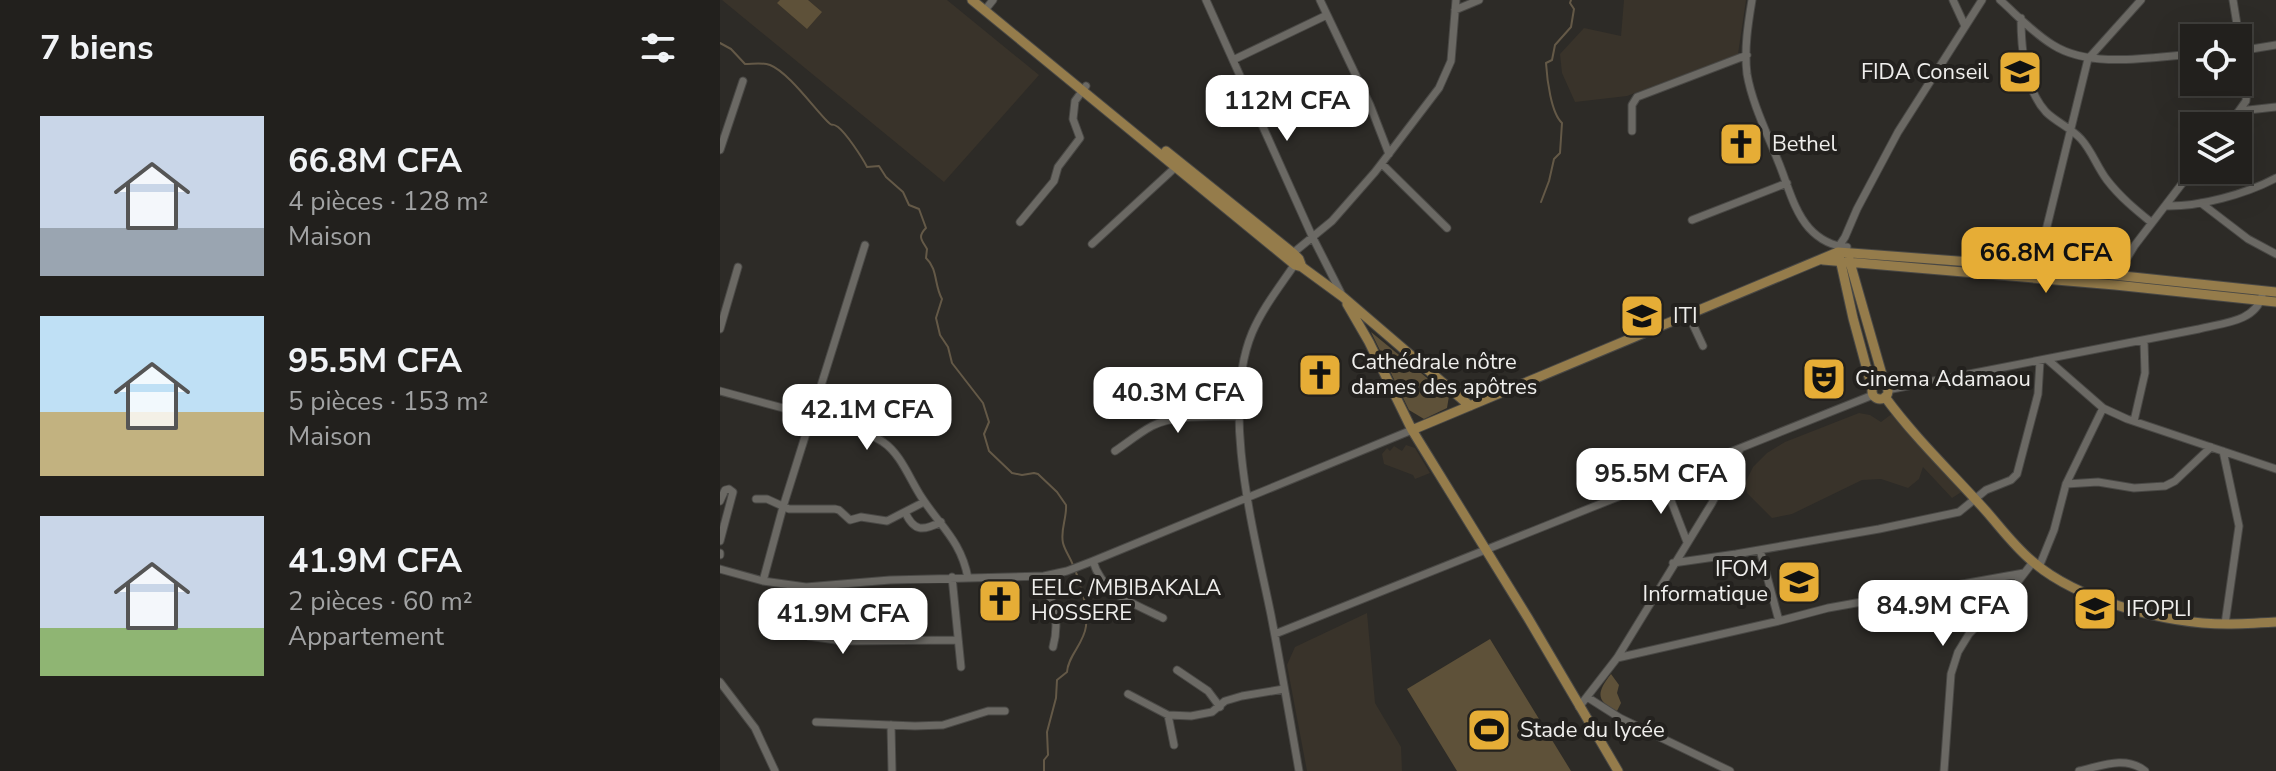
<!DOCTYPE html>
<html lang="fr">
<head>
<meta charset="utf-8">
<style>
	body { margin:0; font-family:"Nunito Sans",sans-serif; background:#2a2826; color:#f1f3f6; height:100vh; display:flex; flex-direction:column; font-size:30px; white-space:nowrap }
	* { box-sizing:border-box; margin:0 }
	p { font-size:26px; color:#a2a3a4 }
	.icon { flex:none; width:44px; height:44px; fill:none; stroke:currentColor; stroke-width:2; stroke-linecap:round; stroke-linejoin:round }
	.map { position:relative; flex:1; overflow:hidden }
	.details { display:flex; flex-direction:column; background:#22201d; width:720px }
	.details>* { flex:none }
	.tools { position:absolute; left:1460px; top:24px; display:grid; gap:16px }
	.tools a { display:grid; place-items:center; width:72px; height:72px; border-radius:0px; background:#22201d; box-shadow:0 8px 32px #0002,0 0 0 2px #3f3e3b; font-size:40px }
	.price { position:absolute; translate:-50% -68px; padding:0 18px; border-radius:16px; background:#fff; color:#222; font-size:26px; line-height:52px; filter:drop-shadow(0 2px 4px #0008) }
	.price::after { content:''; position:absolute; left:50%; top:48px; width:24px; height:18px; margin-left:-12px; background:inherit; clip-path:polygon(0 0,100% 0,50% 100%) }
	.price.on { background:#e6ad36; color:#111 }
	ul { padding:0; list-style:none }
	li { display:flex; align-items:center; gap:24px; height:200px; padding:0 40px }
	li span { display:grid; place-items:center; flex:none; width:224px; height:160px; border-radius:0px; color:#555 }
	li>.icon { margin-inline-start:auto }
	span .icon { width:96px; height:96px; fill:#fffc; stroke-width:1 }
	li b { font-size:34px }
	h2 { display:flex; justify-content:space-between; align-items:center; height:96px; padding:0 40px; font-size:34px }
	main { display:flex; flex:1; min-height:0 }
	.map>svg:first-child { display:block }
	.built { fill:#39332a }
	.green { fill:#5e5139 }
	.lines { fill:none; stroke-linecap:round; stroke-linejoin:round }
	.stream { stroke:#645947; stroke-width:2 }
	.minor-casing { stroke:#494845; stroke-width:9 }
	.major-casing { stroke:#494845; stroke-width:11 }
	.minor { stroke:#6b6964; stroke-width:7 }
	.major { stroke:#957c4b; stroke-width:9 }
	.labels { text-anchor:middle; dominant-baseline:central; stroke-width:8; stroke-linejoin:round; paint-order:stroke }
	.poi-label { font-size:22px; fill:#efeeec; stroke:#23211e; text-anchor:start }
</style>
</head>
<body>
<main>
<section class="details">
<h2>7 biens<svg class="icon" aria-label="filters" viewBox="0 0 24 24"><path d="M4 7h16M4 17h16"/><circle cx="9" cy="7" r="2"/><circle cx="15" cy="17" r="2"/></svg></h2>
<ul>
<li><span style="background:linear-gradient(#c9d6e8 70%,#9aa5b1 0)"><svg class="icon" aria-label="home" viewBox="0 0 24 24"><path d="M3 11l9-7 9 7M6 9v11h12V9"/></svg></span><div><b>66.8M CFA</b><p>4 pièces · 128 m²</p><p>Maison</p></div></li>
<li><span style="background:linear-gradient(#bfe0f5 60%,#c2b280 0)"><svg class="icon" aria-label="home" viewBox="0 0 24 24"><path d="M3 11l9-7 9 7M6 9v11h12V9"/></svg></span><div><b>95.5M CFA</b><p>5 pièces · 153 m²</p><p>Maison</p></div></li>
<li><span style="background:linear-gradient(#c9d6e8 70%,#8fb573 0)"><svg class="icon" aria-label="home" viewBox="0 0 24 24"><path d="M3 11l9-7 9 7M6 9v11h12V9"/></svg></span><div><b>41.9M CFA</b><p>2 pièces · 60 m²</p><p>Appartement</p></div></li>
</ul>
</section>
<div class="map">
<svg width="1556" height="771" viewBox="0 0 1556 771">
	<rect width="100%" height="100%" fill="#2d2b27"/>
	<path class="built" d="M2 0H227L319 75 224 182Z
		M904 0H1026L1018 54 907 96 855 102 842 73 840 54 864 28 901 36Z
		M1139 413 1150 415 1161 422 1173 413 1243 491 1232 498 1203 467 1199 479 1188 488 1161 479 1142 480 1072 514 1052 518 1027 493 1025 483 1033 467 1047 453 1065 442Z
		M686 445 695 448 710 473 695 479 693 475 664 464 662 454 667 448 670 451 674 446 682 451Z
		M647 613 655 703 681 747 682 771H587L567 665 575 647Z"/>
	<path class="green" d="M60 0H88L102 12 87 29 57 3Z
		M651 332 729 396 727 408 704 419 689 410Z
		M770 639 851 771H737L687 689Z
		M891 674 899 685 897 693 901 703 897 711C875 701 877 692 891 674Z"/>
	<g class="lines">
		<path class="stream" d="M0 43 11 49 25 64C33 64 42 62 50 65 68 72 93 107 107 121 115 129 109 121 118 127 126 133 142 157 147 167L159 166 166 177 183 192 189 205 199 209 206 228C197 237 202 240 207 249L206 258C218 269 214 285 222 299L216 318 220 335 228 347 232 363 263 403 269 422 264 434 269 451 292 473 302 475 314 473 318 474 337 492 346 505C347 518 340 530 343 543 345 551 350 557 353 565 361 584 368 606 366 626 364 644 348 655 347 672L337 680 336 698 327 732 328 755 324 760V771
			M821 202 829 181 834 159 840 153 842 123C831 113 827 79 826 63L832 60 835 45 851 27 854 9 850 3 851 0"/>
		<g class="minor-casing">
			<path id="minor" d="M486 0 592 236 622 295
				M600 0 650 105 669 154
				M1032 0C1028 24 1024 49 1027 74 1032 103 1047 133 1058 161 1067 182 1073 210 1089 228 1099 239 1112 246 1127 247
				M1233 0 1245 26
				M1280 0C1297 15 1313 33 1333 45 1371 69 1431 57 1474 54
				M265 10 273 0
				M735 10 759 0
				M1301 18C1301 48 1305 89 1326 112 1336 122 1351 128 1361 139 1372 151 1377 167 1387 180 1400 197 1416 210 1432 223
				M1519 51 1556 45
				M513 60 607 15
				M1519 111 1556 107
				M1508 126 1526 101 1527 86 1513 0
				M912 131V105L917 97 1027 55
				M0 150 23 81
				M662 164 727 228
				M1481 203 1528 239 1556 254
				M1445 206C1479 207 1526 194 1556 178
				M972 220 1067 183
				M300 222 334 181 338 167 360 138 353 119 355 101 366 86
				M372 244 459 164
				M1118 252 1119 246 1125 237 1137 209 1178 132 1262 0
				M573 253 612 221 655 172 719 88 731 61 736 0
				M577 261C561 285 543 307 532 333 500 410 535 536 551 615 561 667 570 719 579 771
				M1396 276 1415 245 1474 168
				M1316 278 1317 267 1368 59 1421 0
				M969 316 983 346
				M0 329 18 267
				M1328 360 1383 408 1407 419 1556 469
				M1167 390 1479 329C1502 323 1535 322 1542 296
				M0 391 93 416C114 429 142 427 163 442 181 454 190 480 202 498 221 527 241 541 248 578
				M1414 421 1425 373 1424 341
				M395 451C407 443 419 433 432 426 454 414 495 417 520 416
				M1503 451 1519 526 1505 624
				M943 480 967 542
				M1346 484 1378 482 1414 488 1445 486 1455 481 1491 447
				M36 499H47L69 509H115L119 510 130 520 141 517 167 521 204 502
				M0 501 5 490 9 489 13 492 0 541
				M185 512C194 532 203 531 221 522
				M1040 550 1059 621
				M0 553V555
				M373 561C382 594 415 604 443 618
				M953 563 1016 554 1159 529 1239 512 1266 490 1291 480 1297 474 1318 394 1320 361
				M1319 567 1334 530 1346 484 1383 408
				M0 569 43 581 86 587 170 580 324 576 347 571 373 561 692 430
				M324 576C331 604 341 617 333 647
				M232 577 241 667
				M43 581 63 507 145 245
				M86 587 80 621 88 636 123 641 238 640
				M555 634 1153 395
				M897 658 1059 621 1108 608 1304 573
				M457 670 488 691 500 707
				M0 682 35 728 55 771
				M408 694 448 715 471 716 492 712 505 701 522 696 564 689
				M867 697 900 718 1010 771
				M859 707 897 658 992 503 1020 449
				M448 715 454 745
				M96 722 195 726 223 725 268 711H285
				M171 725 172 771
				M1224 771 1231 674 1238 652 1249 634 1293 588 1313 562
				M1359 771C1381 766 1406 755 1425 771"/>
		</g>
		<g class="major-casing">
			<path id="major" d="M252 0 575 265 582 267 623 297 750 406
				M446 151 573 253 579 259 582 267
				M1120 259 1133 318 1152 388
				M1129 259 1165 385
				M1103 260 1395 285 1556 302
				M627 304 649 342 692 430 808 618 898 771
				M1152 391a8 8 0 1 1 16 0a8 8 0 1 1-16 0Z
				M1165 397C1195 438 1232 473 1266 511 1281 528 1294 546 1312 561 1358 601 1447 624 1507 624 1523 624 1540 623 1556 622
				M692 430 1118 252 1317 267 1556 292"/>
		</g>
		<use href="#minor" class="minor"/>
		<use href="#major" class="major"/>
	</g>
	<defs>
		<g id="university-square" transform="scale(2.3)"><rect x="-9" y="-9" width="18" height="18" rx="4" fill="#e6ad36" stroke="#23211e"/><path d="M0-5L7-2L0 1L-7-2ZM-4 1L0 2.5L4 1V4Q0 6-4 4Z" fill="#111"/></g>
		<g id="church-square" transform="scale(2.3)"><rect x="-9" y="-9" width="18" height="18" rx="4" fill="#e6ad36" stroke="#23211e"/><path d="M-1.2-6h2.4v3.5h3.3v2.4h-3.3V6h-2.4V-.1h-3.3v-2.4h3.3Z" fill="#111"/></g>
		<g id="theatre-square" transform="scale(2.3)"><rect x="-9" y="-9" width="18" height="18" rx="4" fill="#e6ad36" stroke="#23211e"/><path d="M-5-5.5Q0-4 5-5.5V0Q5 5 0 6Q-5 5-5 0ZM-3.3-2.5H-1v1.5H-3.3ZM1-2.5H3.3v1.5H1ZM-2.8 1Q0 5.5 2.8 1Z" fill="#111"/></g>
		<g id="stadium-square" transform="scale(2.3)"><rect x="-9" y="-9" width="18" height="18" rx="4" fill="#e6ad36" stroke="#23211e"/><path d="M0-5a6.5 5 0 1 0 0 10a6.5 5 0 1 0 0-10ZM-3.5-1.8h7v3.6h-7Z" fill="#111"/></g>
	</defs>
	<g fill-rule="evenodd">
		<use href="#university-square" x="1300" y="72"/>
		<use href="#church-square" x="1021" y="144"/>
		<use href="#university-square" x="922" y="316"/>
		<use href="#church-square" x="600" y="375"/>
		<use href="#theatre-square" x="1104" y="379"/>
		<use href="#university-square" x="1079" y="582"/>
		<use href="#church-square" x="280" y="601"/>
		<use href="#university-square" x="1375" y="609"/>
		<use href="#stadium-square" x="769" y="730"/>
	</g>
	<g class="labels">
		<g class="poi-label">
			<text x="1269" y="72" text-anchor="end">FIDA Conseil</text>
			<text x="1052" y="144">Bethel</text>
			<text x="953" y="316">ITI</text>
			<text x="631" y="362">Cathédrale nôtre<tspan x="631" dy="25">dames des apôtres</tspan></text>
			<text x="1135" y="379">Cinema Adamaou</text>
			<text x="1048" y="569" text-anchor="end">IFOM<tspan x="1048" dy="25">Informatique</tspan></text>
			<text x="311" y="588">EELC /MBIBAKALA<tspan x="311" dy="25">HOSSERE</tspan></text>
			<text x="1406" y="609">IFOPLI</text>
			<text x="800" y="730">Stade du lycée</text>
		</g>
	</g>
</svg>
<div class="tools">
<a><svg class="icon" aria-label="locate" viewBox="0 0 24 24"><circle cx="12" cy="12" r="6"/><path d="M12 2v4M12 18v4M2 12h4M18 12h4"/></svg></a>
<a><svg class="icon" aria-label="layers" viewBox="0 0 24 24"><path d="M12 4l9 5-9 5-9-5zM3 14l9 5 9-5"/></svg></a>
</div>
<b class="price" style="left:567px;top:143px">112M CFA</b>
<b class="price on" style="left:1326px;top:295px">66.8M CFA</b>
<b class="price" style="left:458px;top:435px">40.3M CFA</b>
<b class="price" style="left:147px;top:452px">42.1M CFA</b>
<b class="price" style="left:941px;top:516px">95.5M CFA</b>
<b class="price" style="left:1223px;top:648px">84.9M CFA</b>
<b class="price" style="left:123px;top:656px">41.9M CFA</b>
</div>
</main>
</body>
</html>
